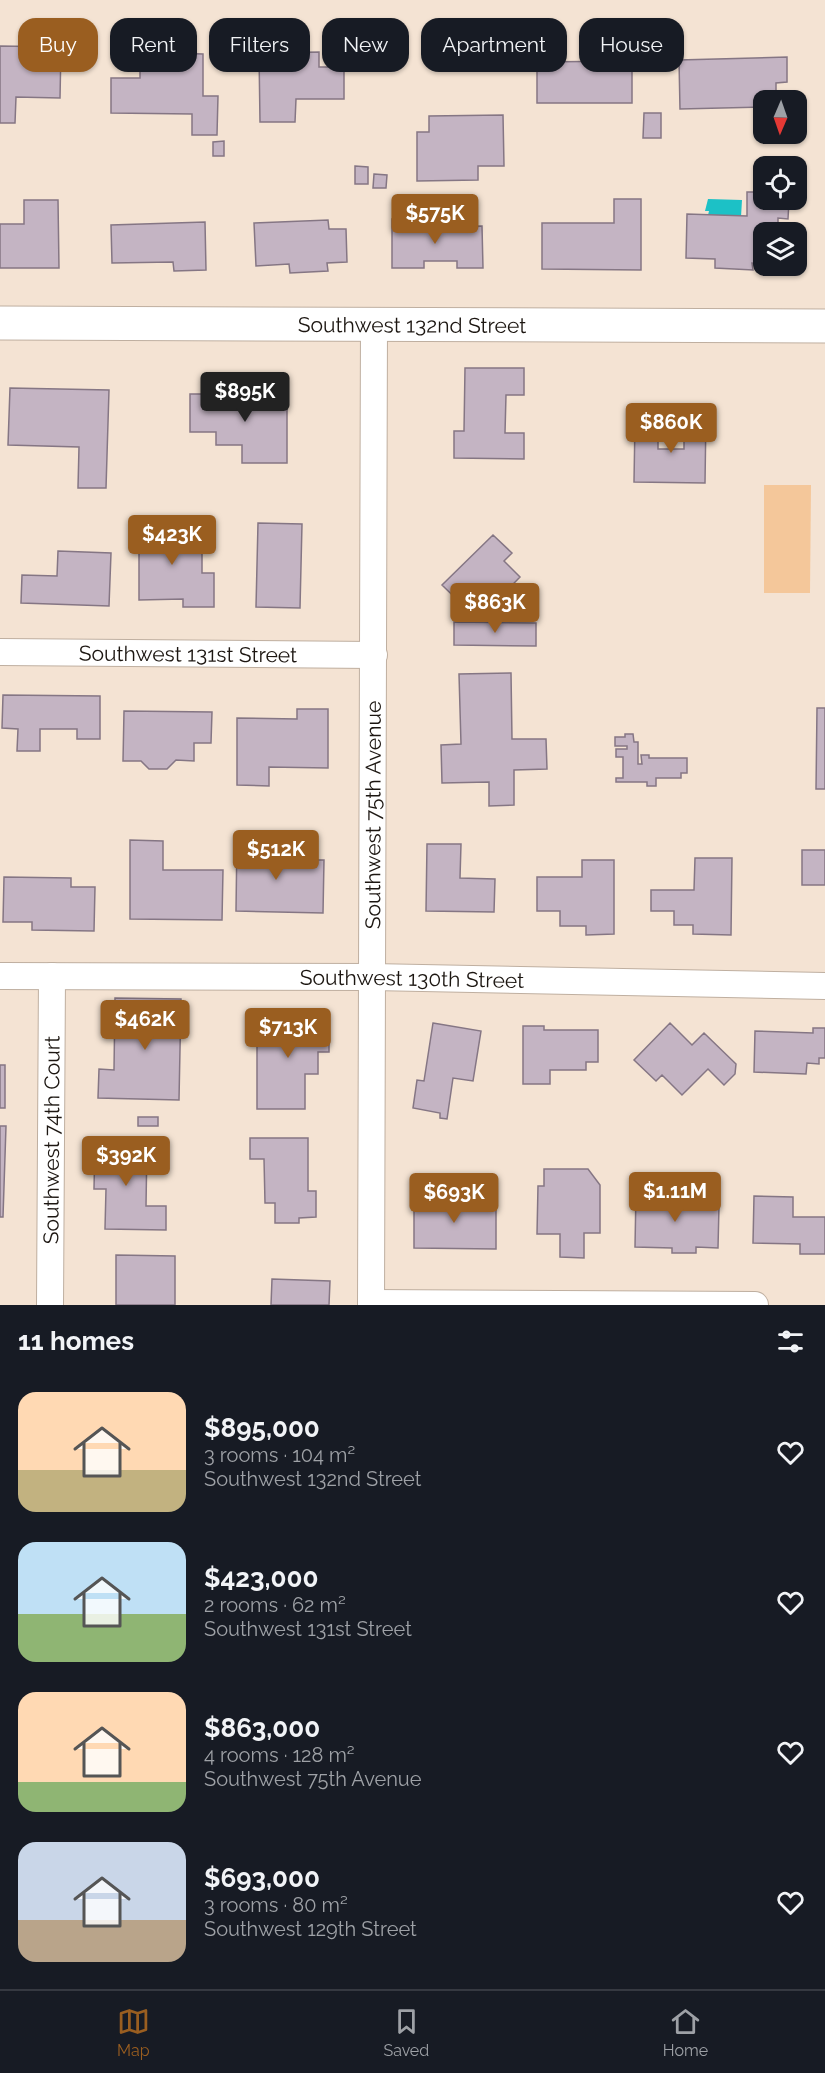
<!DOCTYPE html>
<html lang="en">
<head>
<meta charset="utf-8">
<style>
	body { margin:0; font-family:Raleway,sans-serif; background:#20242c; color:#f1f3f6; height:100vh; display:flex; flex-direction:column; font-size:22px; white-space:nowrap }
	* { box-sizing:border-box; margin:0 }
	p { font-size:20px; color:#9ea1a6 }
	.icon { flex:none; width:33px; height:33px; fill:none; stroke:currentColor; stroke-width:2; stroke-linecap:round; stroke-linejoin:round }
	.map { position:relative; height:1305px; overflow:hidden }
	.drawer { display:flex; flex-direction:column; background:#171b24; flex:1 }
	.drawer>* { flex:none }
	.top-card { position:absolute; left:18px; top:18px; width:789px; height:54px; display:flex; gap:12px }
	.needle { width:39px; rotate:182deg }
	.buttons { position:absolute; left:753px; top:90px; display:grid; gap:12px }
	.buttons a { display:grid; place-items:center; width:54px; height:54px; border-radius:12px; background:#171b24; box-shadow:0 2px 4px #0004; font-size:30px }
	.price { position:absolute; translate:-50% -51px; padding:0 14px; border-radius:6px; background:#9a5e20; color:#fff; font-size:20px; line-height:39px; filter:drop-shadow(0 2px 3px #0008) }
	.price::after { content:''; position:absolute; left:50%; top:36px; width:18px; height:14px; margin-left:-9px; background:inherit; clip-path:polygon(0 0,100% 0,50% 100%) }
	.price.current { background:#222; color:#fff }
	ul { padding:0; list-style:none }
	li { display:flex; align-items:center; gap:18px; height:150px; padding:0 18px }
	li span { display:grid; place-items:center; flex:none; width:168px; height:120px; border-radius:18px; color:#555 }
	li>.icon { margin-inline-start:auto }
	span .icon { width:72px; height:72px; fill:#fffc; stroke-width:1 }
	li b { font-size:26px }
	h2 { display:flex; justify-content:space-between; align-items:center; height:72px; padding:0 18px; font-size:26px }
	.tag { padding:0 21px; border-radius:18px; background:#171b24; box-shadow:0 2px 4px #0004; font-size:21px; line-height:54px }
	.tag.current { background:#9a5e20; color:#fff }
	.dock { display:flex; justify-content:space-around; align-items:center; height:84px; border-top:2px solid #363941; background:#171b24; font-size:16px; color:#9ea1a6 }
	.dock a { display:grid; justify-items:center; gap:3px }
	.dock .current { color:#9a5e20 }
	.map>svg:first-child { display:block }
	.green { fill:#f4c79a }
	.water { fill:#1cc1c6 }
	.building { fill:#c4b4c3; stroke:#857684; stroke-width:1.5 }
	.lines { fill:none; stroke-linecap:round; stroke-linejoin:round }
	.street-casing { stroke:#bfafa0; stroke-width:28 }
	.secondary-casing { stroke:#bfafa0; stroke-width:35 }
	.street { stroke:#fff; stroke-width:26 }
	.secondary { stroke:#fff; stroke-width:33 }
	.labels { text-anchor:middle; dominant-baseline:central; stroke-width:4.5; stroke-linejoin:round; paint-order:stroke }
	.street-label { font-size:21px; fill:#1c1611; stroke:#fff }
</style>
</head>
<body>
<div class="map">
<svg width="825" height="1305" viewBox="0 0 825 1305">
	<rect width="100%" height="100%" fill="#f4e3d3"/>
	<path class="green" d="M764 485H811L810 593H764Z"/>
	<path class="water" d="M708 199 742 200 741 217 708 215 709 211H705Z"/>
	<path class="building" d="M0 46 61 47 60 98 16 97 15 123H0Z
		M319 52V67H344V99H296L295 122H260L259 53Z
		M170 53 203 54V96H218L217 135H192V114L111 113V78H140V69H170Z
		M787 57V82L776 83V100H764V107L680 109 679 60Z
		M632 61V103H537V62Z
		M644 113H661V138H643Z
		M503 115 504 166H478V180L417 181V132H429V116Z
		M224 141V156H213V142Z
		M355 166 368 167V184H355Z
		M374 174 387 175 386 188H373Z
		M747 192H764V200H789L788 219 778 218V232H764V264L752 263 753 270 715 268V259L686 258 687 214 747 216Z
		M614 199H641V270L542 269V223H614Z
		M24 200H58L59 268H0V224H24Z
		M420 218V227L482 226 483 268H457V261H424V268H392V219Z
		M328 220 329 229H346L347 262 327 263 328 271 290 273 289 264 256 266 254 223Z
		M205 222 206 270 174 271 173 262 112 263 111 225Z
		M465 368H524V395H506L505 433H524V459L454 458V431H464Z
		M10 388 109 390 106 488H78L79 447 8 445Z
		M190 394H287V463H242V445H216V432H190Z
		M684 415H706L705 483 634 482 635 422 658 423V449H684Z
		M139 517H179V546L202 545V573H214V607H183V599L139 600Z
		M258 523 302 524 300 608 256 607Z
		M493 535 512 553 504 561 520 577 478 620 442 585Z
		M58 551 111 553 109 606 21 603 22 575 57 576Z
		M454 622 536 623V646L454 645Z
		M511 673 512 739H546L547 769 514 770V805L489 806V782L442 783 441 745 461 744 459 674Z
		M3 695 100 696V739H77V729H40V751H17L18 729 2 728Z
		M817 708H825V789H816Z
		M297 709H328V768L269 767V786L237 785V718L297 719Z
		M124 711 212 712 211 743H194V761L176 760 167 769H149L141 761H123Z
		M625 734H633L634 742H638V764H642L641 755H649V758H687V773H681V778H656V786H647V782H616V778H623V757H616V749H627V746H615V737H625Z
		M237 836H268V860H324L323 913 236 911Z
		M130 840 163 841V870H223L222 920 130 919Z
		M427 844H461L460 878 495 879 494 912 426 911Z
		M802 850H825V885H802Z
		M695 858H732L731 935 693 934V925H674V911H651V890H694Z
		M582 860H614V934L586 935V926H560V911H537V877H582Z
		M4 877 71 878V887H95L94 931 32 930V922H3Z
		M115 998 181 999 179 1100 98 1098 99 1069 114 1070Z
		M257 1018H329V1052H318V1074H305V1109H257Z
		M433 1023 481 1031 473 1081 453 1078 447 1119 440 1118V1113L413 1108 417 1080 424 1081Z
		M670 1023 692 1045 704 1033 736 1064 735 1074 724 1085 708 1069 682 1095 662 1075 656 1081 634 1060Z
		M523 1026H544V1030H598V1062H586V1070H550V1084H523Z
		M813 1028H825V1058H819V1064L807 1063 806 1074 754 1072 755 1031 813 1033Z
		M0 1065H5V1108H0Z
		M138 1117H158V1126H138Z
		M0 1126H6L3 1217H0Z
		M250 1138H308V1191H316V1217L299 1218V1223H275V1203H265L264 1159H250Z
		M95 1142 147 1143 146 1206H166V1230L105 1229 106 1189H94Z
		M544 1169H588L600 1185V1233H584V1258L560 1257V1234H537L538 1186H544Z
		M636 1192H662V1198H702V1206H719L718 1248 696 1247V1253H672V1248L635 1247Z
		M414 1194H432L431 1201H496V1249L414 1248Z
		M754 1196 793 1197V1217H825V1254H800V1244L753 1243Z
		M116 1255 175 1256V1305H116Z
		M272 1279 330 1281 329 1305H271Z"/>
	<g class="lines">
		<g class="street-casing">
			<g id="street">
				<path id="s1" d="M0 652 374 655"/>
				<path id="s2" d="M0 976 372 977 825 986"/>
				<path d="M371 1303 755 1305"/>
				<path id="s3" d="M50 1305 52 976"/>
				<path id="s4" d="M371 1305 374 324"/>
			</g>
		</g>
		<g class="secondary-casing">
			<g id="secondary">
				<path id="s5" d="M0 323 825 326"/>
			</g>
		</g>
		<use href="#street" class="street"/>
		<use href="#secondary" class="secondary"/>
	</g>
	<g class="labels">
		<g class="street-label">
			<text stroke="none"><textPath href="#s5" startOffset="412">Southwest 132nd Street</textPath></text>
			<text stroke="none"><textPath href="#s1" startOffset="188">Southwest 131st Street</textPath></text>
			<text stroke="none"><textPath href="#s4" startOffset="490">Southwest 75th Avenue</textPath></text>
			<text stroke="none"><textPath href="#s2" startOffset="412">Southwest 130th Street</textPath></text>
			<text stroke="none"><textPath href="#s3" startOffset="165">Southwest 74th Court</textPath></text>
		</g>
	</g>
</svg>
<div class="buttons">
<a><svg class="needle" viewBox="-14 -14 28 28"><path d="M0-13l5 13h-10z" fill="#e53935"/><path d="M0 13l5-13h-10z" fill="#9ea1a6"/></svg></a>
<a><svg class="icon" aria-label="locate" viewBox="0 0 24 24"><circle cx="12" cy="12" r="6"/><path d="M12 2v4M12 18v4M2 12h4M18 12h4"/></svg></a>
<a><svg class="icon" aria-label="layers" viewBox="0 0 24 24"><path d="M12 4l9 5-9 5-9-5zM3 14l9 5 9-5"/></svg></a>
</div>
<b class="price" style="left:435px;top:245px">$575K</b>
<b class="price current" style="left:245px;top:423px">$895K</b>
<b class="price" style="left:671px;top:454px">$860K</b>
<b class="price" style="left:172px;top:566px">$423K</b>
<b class="price" style="left:495px;top:634px">$863K</b>
<b class="price" style="left:276px;top:881px">$512K</b>
<b class="price" style="left:145px;top:1051px">$462K</b>
<b class="price" style="left:288px;top:1059px">$713K</b>
<b class="price" style="left:126px;top:1187px">$392K</b>
<b class="price" style="left:675px;top:1223px">$1.11M</b>
<b class="price" style="left:454px;top:1224px">$693K</b>
<div class="top-card">
<a class="tag current">Buy</a>
<a class="tag">Rent</a>
<a class="tag">Filters</a>
<a class="tag">New</a>
<a class="tag">Apartment</a>
<a class="tag">House</a>
</div>
</div>
<section class="drawer">
<h2>11 homes<svg class="icon" aria-label="filters" viewBox="0 0 24 24"><path d="M4 7h16M4 17h16"/><circle cx="9" cy="7" r="2"/><circle cx="15" cy="17" r="2"/></svg></h2>
<ul>
<li><span style="background:linear-gradient(#ffd9b3 65%,#c2b280 0)"><svg class="icon" aria-label="home" viewBox="0 0 24 24"><path d="M3 11l9-7 9 7M6 9v11h12V9"/></svg></span><div><b>$895,000</b><p>3 rooms · 104 m²</p><p>Southwest 132nd Street</p></div><svg class="icon" aria-label="heart" viewBox="0 0 24 24"><path d="M12 20l-8-8c-3-5 5-10 8-4 3-6 11-1 8 4z"/></svg></li>
<li><span style="background:linear-gradient(#bfe0f5 60%,#8fb573 0)"><svg class="icon" aria-label="home" viewBox="0 0 24 24"><path d="M3 11l9-7 9 7M6 9v11h12V9"/></svg></span><div><b>$423,000</b><p>2 rooms · 62 m²</p><p>Southwest 131st Street</p></div><svg class="icon" aria-label="heart" viewBox="0 0 24 24"><path d="M12 20l-8-8c-3-5 5-10 8-4 3-6 11-1 8 4z"/></svg></li>
<li><span style="background:linear-gradient(#ffd9b3 75%,#8fb573 0)"><svg class="icon" aria-label="home" viewBox="0 0 24 24"><path d="M3 11l9-7 9 7M6 9v11h12V9"/></svg></span><div><b>$863,000</b><p>4 rooms · 128 m²</p><p>Southwest 75th Avenue</p></div><svg class="icon" aria-label="heart" viewBox="0 0 24 24"><path d="M12 20l-8-8c-3-5 5-10 8-4 3-6 11-1 8 4z"/></svg></li>
<li><span style="background:linear-gradient(#c9d6e8 65%,#b9a48a 0)"><svg class="icon" aria-label="home" viewBox="0 0 24 24"><path d="M3 11l9-7 9 7M6 9v11h12V9"/></svg></span><div><b>$693,000</b><p>3 rooms · 80 m²</p><p>Southwest 129th Street</p></div><svg class="icon" aria-label="heart" viewBox="0 0 24 24"><path d="M12 20l-8-8c-3-5 5-10 8-4 3-6 11-1 8 4z"/></svg></li>
</ul>
</section>
<nav class="dock">
<a class="current"><svg class="icon" aria-label="map" viewBox="0 0 24 24"><path d="M3 6l6-2 6 2 6-2v14l-6 2-6-2-6 2zM9 4v14M15 6v14"/></svg>Map</a>
<a><svg class="icon" aria-label="saved" viewBox="0 0 24 24"><path d="M7 4h10v16l-5-4-5 4z"/></svg>Saved</a>
<a><svg class="icon" aria-label="home" viewBox="0 0 24 24"><path d="M3 11l9-7 9 7M6 9v11h12V9"/></svg>Home</a>
</nav>
</body>
</html>
